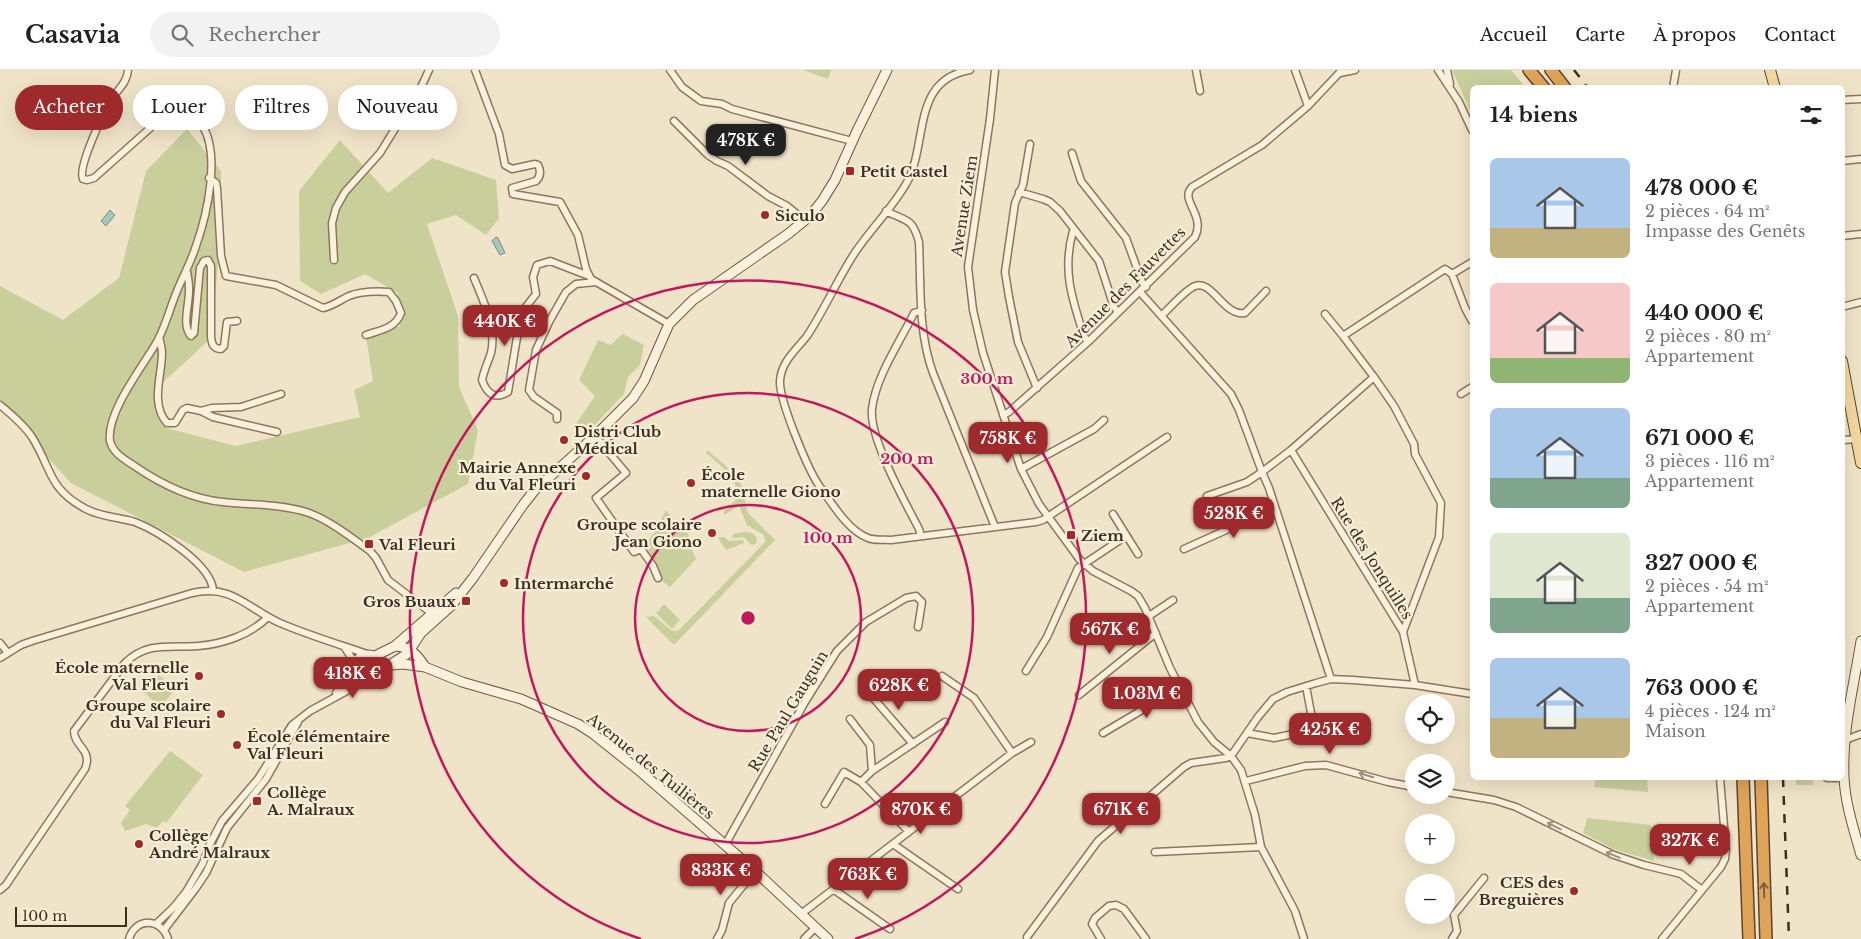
<!DOCTYPE html>
<html lang="fr">
<head>
<meta charset="utf-8">
<style>
	body { margin:0; font-family:"Libre Baskerville",serif; background:#f2f2f2; color:#222; height:100vh; display:flex; flex-direction:column; font-size:19px; white-space:nowrap }
	* { box-sizing:border-box; margin:0 }
	p { font-size:16px; color:#767676 }
	.icon { flex:none; width:28px; height:28px; fill:none; stroke:currentColor; stroke-width:2; stroke-linecap:round; stroke-linejoin:round }
	.map { position:relative; flex:1; overflow:hidden }
	.details { position:absolute; left:1470px; top:15px; width:375px; height:695px; display:flex; flex-direction:column; background:#fff; border-radius:8px; box-shadow:0 5px 20px #0002 }
	.details>* { flex:none }
	.hud { position:absolute; left:15px; top:15px; width:475px; height:45px; display:flex; gap:10px }
	.fabs { position:absolute; left:1405px; top:624px; display:grid; gap:10px }
	.fabs a { display:grid; place-items:center; width:50px; height:50px; border-radius:50%; background:#fff; box-shadow:0 5px 20px #0002; font-size:25px }
	.scale { position:absolute; left:15px; bottom:12px; width:112px; box-sizing:border-box; padding-left:5px; border:2px solid #3d2e20; border-top:0; font-size:14px; line-height:18px; white-space:nowrap; color:#3d2e20; -webkit-text-stroke:4px #f7eed8; paint-order:stroke }
	.price { position:absolute; translate:-50% -42px; padding:0 11px; border-radius:10px; background:#9e2a2b; color:#fff; font-size:16px; line-height:32px; filter:drop-shadow(0 1px 2px #0008) }
	.price::after { content:''; position:absolute; left:50%; top:30px; width:15px; height:11px; margin-left:-8px; background:inherit; clip-path:polygon(0 0,100% 0,50% 100%) }
	.price.selected { background:#222; color:#fff }
	ul { padding:0; list-style:none }
	li { display:flex; align-items:center; gap:15px; height:125px; padding:0 20px }
	li span { display:grid; place-items:center; flex:none; width:140px; height:100px; border-radius:8px; color:#555 }
	li>.icon { margin-inline-start:auto }
	span .icon { width:60px; height:60px; fill:#fffc; stroke-width:1 }
	li b { font-size:21px }
	h2 { display:flex; justify-content:space-between; align-items:center; height:60px; padding:0 20px; font-size:21px }
	.pill { padding:0 18px; border-radius:22px; background:#fff; box-shadow:0 5px 20px #0002; font-size:18px; line-height:45px }
	.pill.selected { background:#9e2a2b; color:#fff }
	header { display:flex; align-items:center; gap:30px; box-sizing:border-box; height:70px; padding:0 25px; background:#fff; border-bottom:1px solid #e0e0e0 }
	header strong { font-size:24px }
	nav { display:flex; gap:28px; margin-inline-start:auto; font-size:18px }
	.search { width:350px; height:45px; background:#f2f2f2; display:flex; align-items:center; gap:12px; box-sizing:border-box; padding:0 18px; border-radius:28px; color:#767676; font-size:19px }
	.map>svg:first-child { display:block }
	.green { fill:#c9cf9b }
	.water { fill:#a9c4bc; stroke:#6f938a }
	.lines { fill:none; stroke-linecap:round; stroke-linejoin:round }
	.street-casing { stroke:#8d765c; stroke-width:9 }
	.secondary-casing { stroke:#6f573f; stroke-width:11 }
	.primary-casing { stroke:#5b4430; stroke-width:12 }
	.highway-casing { stroke:#5b4430; stroke-width:14 }
	.street { stroke:#faf1dc; stroke-width:6 }
	.secondary { stroke:#faf1dc; stroke-width:9 }
	.primary { stroke:#f3d9a0; stroke-width:10 }
	.highway { stroke:#e0a458; stroke-width:11 }
	.rail { stroke:#3d2e20; stroke-width:2.5; stroke-dasharray:9 9; stroke-linecap:butt }
	.oneway { stroke:#9c907e }
	.oneway2 { stroke:#7e5d36 }
	.ring { fill:none; stroke:#c2185b; stroke-width:2.5 }
	.poi-dot { fill:#9e2a2b; stroke:#f7eed8; stroke-width:2 }
	.labels { text-anchor:middle; dominant-baseline:central; stroke-width:4.5; stroke-linejoin:round; paint-order:stroke }
	.poi-label { font-size:15px; font-weight:bold; fill:#3d2e20; stroke:#f7eed8; text-anchor:start }
	.street-label { font-size:15px; fill:#3d2e20; stroke:#f7eed8 }
	.centre { fill:#c2185b; stroke:#f7eed8; stroke-width:2.5 }
	.ring-label { font-size:15px; text-anchor:middle; font-weight:bold; fill:#c2185b; stroke:#f7eed8; stroke-width:4.5; stroke-linejoin:round; paint-order:stroke }
</style>
</head>
<body>
<header>
<strong>Casavia</strong>
<div class="search"><svg class="icon" aria-label="search" viewBox="0 0 24 24"><circle cx="10" cy="10" r="6"/><path d="M15 15l6 6"/></svg>Rechercher</div>
<nav><a>Accueil</a><a>Carte</a><a>À propos</a><a>Contact</a></nav>
</header>
<div class="map">
<svg width="1861" height="869" viewBox="0 0 1861 869">
	<rect width="100%" height="100%" fill="#f0e4c8"/>
	<path class="green" d="M803 0H831L828 9Z
		M1452 0H1511L1525 17 1472 18V45Z
		M187 59 221 101 220 168 213 252 207 272 159 316 166 358 236 376 360 347 354 320 373 311 366 267 400 256 398 223 365 204 321 224 300 211 299 121 340 70 388 123 432 88 496 110 499 148 486 165 456 145 427 154 458 246 459 317 478 360 468 414 368 468 244 502 71 413 0 335V216L63 250 119 208 146 101Z
		M623 264 644 275 640 295 628 307 624 324 588 362 576 354 595 326 579 310 598 270 610 275Z
		M707 380 725 395 741 414 748 443 775 470 674 575 646 547 654 546 672 561H678L765 472 764 465 747 455 739 436 724 445V440L737 429C740 409 719 394 706 383Z
		M666 440 674 451 683 454 689 466 687 468 696 489 670 517 658 508 641 479 655 462Z
		M745 462C753 461 759 467 756 474L751 475 744 467 732 468 733 464Z
		M721 467H724L729 471 743 470 744 473 726 480 718 468Z
		M664 534 680 550 672 559 656 543Z
		M159 605 175 620 160 637 144 622Z
		M170 681 203 705 166 753 163 751 157 758 146 754 125 761 121 753 130 740 125 736Z
		M1596 708H1647L1648 722 1594 717Z
		M1796 708H1813V715H1796Z
		M1587 748 1651 755 1654 791 1616 780 1583 763Z"/>
	<path class="water" d="M110 140 115 145 106 156 101 151Z
		M496 167 498 168 505 183 500 185 492 171Z"/>
	<g class="lines">
		<g class="street-casing">
			<path id="street" d="M128 0C127 13 118 19 111 30 104 42 77 98 83 109L87 110 94 108 166 44 180 37C191 38 196 46 202 55 221 84 207 145 196 176 191 192 183 206 177 221 170 238 166 254 158 270 144 295 106 342 110 371 113 383 124 389 133 395 159 413 191 429 223 432 251 435 282 434 309 443 329 450 352 468 370 481L376 488 388 510 434 545
				M475 0 499 64 505 95 512 99 535 94 538 95C541 101 541 106 536 111L512 118 513 124 560 132 578 165 586 199 591 209 669 254
				M670 0 682 17 697 28 701 31 722 34 732 39 852 71
				M970 0C910 10 929 75 906 114 892 138 872 158 856 181 838 208 825 239 807 266 796 280 781 292 780 311 779 330 808 400 820 417 832 433 848 461 868 468 875 471 884 469 891 470L1036 452 1043 450 1167 367
				M995 0 990 49 968 197 973 240 983 283 1021 399 1039 434 1080 490 1093 501 1131 521 1138 526 1145 538 1170 598 1198 652 1214 672 1231 686 1241 700 1255 745 1261 777 1295 841 1304 869
				M1196 0 1200 21
				M1295 0 1308 36
				M1438 0 1459 32 1472 60
				M1447 0 1450 14
				M1340 3 1355 0
				M1673 18 1676 0
				M1842 30 1861 29
				M674 51 708 85 717 91 728 96 768 126 787 136 798 145 804 152
				M1030 74 1023 115 1015 133 1005 202 1009 227 1018 272 1037 318
				M1072 83 1081 111 1126 168 1142 212 1146 217
				M1842 91 1861 89
				M209 108 216 113 217 118 221 186 226 206 276 215 323 238C333 236 340 230 349 226 362 221 375 221 389 222L396 231 401 243C395 259 380 260 366 265
				M1019 122 1043 129 1050 132 1060 141 1099 191 1114 237 1118 242
				M886 141C907 152 912 147 919 172 921 216 918 262 933 303L995 457
				M1073 161C1062 200 1072 229 1084 266L1088 272
				M1842 166 1861 164
				M334 190 332 153 336 138 345 122 380 83 422 15 429 0
				M187 202C188 207 189 213 189 218 190 233 181 255 191 266L194 263 200 198 204 191 208 190 211 196V267C212 274 213 279 221 279L224 276 227 252 237 251
				M1452 204 1465 238 1472 251
				M474 208C483 230 497 258 491 283 488 292 484 300 482 310 487 324 495 330 508 322L521 243 536 224 533 207 537 195 550 191 589 206
				M1140 222 1231 324 1239 340 1262 402 1247 412 1207 426
				M1842 237 1861 232
				M1325 244 1343 266
				M1162 245C1170 238 1185 220 1195 216 1212 209 1224 247 1245 243L1266 221
				M159 267C160 272 162 278 162 283 162 305 150 334 167 353H175L183 340 187 338 201 341 213 347 277 362
				M1374 307 1394 336 1414 374 1415 384 1441 433 1439 467 1403 562
				M1461 324 1472 317
				M0 335C11 344 24 355 32 367 52 399 48 419 86 439 101 447 119 447 135 452 158 461 211 494 213 520
				M201 341 212 338 241 337 281 324
				M1003 345 1009 342 1088 272 1195 167C1206 145 1179 130 1192 117L1262 75 1308 36 1342 0
				M557 349V343L534 327 529 320 536 280 550 250 566 222 576 214 596 212
				M595 366 626 403 596 428 634 482 641 479 653 496 658 508
				M1842 370 1859 369
				M1291 380 1403 562 1415 615
				M1021 399 1094 359 1104 350
				M1113 444 1138 484
				M921 466 919 459C905 432 869 368 872 339 875 310 897 276 911 249L914 243 922 240
				M1184 479 1275 438
				M1149 546 1173 530
				M0 573 8 583
				M345 578 355 593
				M0 588 21 575 32 571 192 523C233 514 246 538 280 553 308 565 338 574 367 584
				M1026 601 1047 567 1078 498 1126 466
				M942 606 974 628 1012 683
				M1331 609 1269 418 1262 402 1291 380 1374 307 1343 266 1445 199 1452 204 1472 192
				M336 623 354 601
				M869 623 913 674
				M1079 625 1156 563
				M850 649 870 675 872 701
				M1103 663 1142 640 1178 614
				M1247 663 1274 668 1298 663 1303 660 1311 643 1306 616
				M1845 670 1861 664
				M1827 708H1844
				M1246 711 1305 696 1326 695 1388 712 1414 717
				M861 712 872 701 945 652
				M1446 722 1494 730 1516 737 1614 785 1644 795 1681 804 1702 820
				M825 734 844 702 861 712 909 762
				M893 774 958 819
				M725 775 805 632 837 581 866 552 906 528 916 526 922 532 918 557
				M1155 782 1261 777
				M833 819 890 859
				M0 820 6 815 20 794 85 699C93 679 74 677 74 661L125 593C147 571 170 578 198 576 223 574 250 565 268 547
				M801 844 1012 683 1031 672
				M156 854 173 838 186 822 203 793 210 774 222 751 258 709 292 655 310 641 363 612
				M164 860 196 818 206 803 227 758 266 709 298 652
				M1027 867 1098 771 1184 697 1191 693 1226 688 1231 686 1258 647 1273 629 1287 622 1316 613 1331 609 1353 610 1415 615 1472 624
				M129 869C135 847 162 848 168 869
				M717 869 722 860 729 833 755 801
				M804 869 815 858
				M1101 869 1092 854 1095 848 1109 836 1116 835 1124 839 1146 869
				M1452 869 1457 861 1454 845 1484 808
				M1662 869 1721 797 1725 789 1726 780 1720 708"/>
		</g>
		<g class="secondary-casing">
			<path id="secondary" d="M1861 571C1854 615 1842 661 1844 707 1845 733 1854 760 1861 785
				M395 576C410 577 417 584 425 597
				M354 599a14 14 0 1 1 28 0a14 14 0 1 1-28 0Z
				M375 586 395 576 456 523
				M392 595 403 594 425 597 462 612 521 629 578 654 592 663 641 702 755 801 828 869
				M382 600 407 584 421 563 451 536 473 508 523 435 534 421 595 366 633 328 644 311 669 254 693 230 788 164 810 146 822 131 835 110 857 61 887 0"/>
		</g>
		<g class="primary-casing">
			<path id="primary" d="M1770 0 1775 18
				M1842 291 1861 393"/>
		</g>
		<g class="highway-casing">
			<path id="highway" d="M1529 0 1544 18
				M1551 0 1565 18
				M1743 708 1749 869
				M1761 708 1766 869"/>
		</g>
		<use href="#street" class="street"/>
		<use href="#secondary" class="secondary"/>
		<use href="#primary" class="primary"/>
		<use href="#highway" class="highway"/>
		<path class="rail" d="M1574 0 1588 18
			M1783 708 1789 869"/>
	</g>
	<defs><path id="oneway-shaft" d="M-6 0H5M1.5-3L5.5 0L1.5 3" fill="none" stroke-width="1.6" stroke-linecap="round" stroke-linejoin="round" transform="scale(1.25)"/></defs>
	<g class="oneway">
		<use href="#oneway-shaft" transform="translate(1366 705) rotate(-163)"/>
		<use href="#oneway-shaft" transform="translate(1554 756) rotate(-153)"/>
		<use href="#oneway-shaft" transform="translate(1613 785) rotate(-158)"/>
	</g>
	<use class="oneway2" href="#oneway-shaft" transform="translate(1764 820) rotate(-92)"/>
	<g class="ring">
		<circle cx="748" cy="548" r="113"/>
		<circle cx="748" cy="548" r="225"/>
		<path d="M641 869A338 338 0 1 1 855 869"/>
	</g>
	<g class="poi-dot">
		<rect x="845" y="96" width="10" height="10" rx="2.5"/>
		<circle cx="765" cy="145" r="5"/>
		<circle cx="564" cy="370" r="5"/>
		<circle cx="586" cy="406" r="5"/>
		<circle cx="691" cy="413" r="5"/>
		<circle cx="712" cy="463" r="5"/>
		<rect x="1066" y="460" width="10" height="10" rx="2.5"/>
		<rect x="364" y="469" width="10" height="10" rx="2.5"/>
		<circle cx="504" cy="513" r="5"/>
		<rect x="461" y="526" width="10" height="10" rx="2.5"/>
		<circle cx="199" cy="606" r="5"/>
		<circle cx="221" cy="644" r="5"/>
		<circle cx="237" cy="675" r="5"/>
		<rect x="252" y="726" width="10" height="10" rx="2.5"/>
		<circle cx="139" cy="774" r="5"/>
		<circle cx="1574" cy="821" r="5"/>
	</g>
	<g class="labels">
		<g class="poi-label">
			<text x="860" y="101">Petit Castel</text>
			<text x="775" y="145">Siculo</text>
			<text x="574" y="361">Distri Club<tspan x="574" dy="17">Médical</tspan></text>
			<text x="576" y="397" text-anchor="end">Mairie Annexe<tspan x="576" dy="17">du Val Fleuri</tspan></text>
			<text x="701" y="404">École<tspan x="701" dy="17">maternelle Giono</tspan></text>
			<text x="702" y="454" text-anchor="end">Groupe scolaire<tspan x="702" dy="17">Jean Giono</tspan></text>
			<text x="1081" y="465">Ziem</text>
			<text x="379" y="474">Val Fleuri</text>
			<text x="514" y="513">Intermarché</text>
			<text x="456" y="531" text-anchor="end">Gros Buaux</text>
			<text x="189" y="597" text-anchor="end">École maternelle<tspan x="189" dy="17">Val Fleuri</tspan></text>
			<text x="211" y="635" text-anchor="end">Groupe scolaire<tspan x="211" dy="17">du Val Fleuri</tspan></text>
			<text x="247" y="666">École élémentaire<tspan x="247" dy="17">Val Fleuri</tspan></text>
			<text x="267" y="722">Collège<tspan x="267" dy="17">A. Malraux</tspan></text>
			<text x="149" y="765">Collège<tspan x="149" dy="17">André Malraux</tspan></text>
			<text x="1564" y="812" text-anchor="end">CES des<tspan x="1564" dy="17">Breguières</tspan></text>
		</g>
		<g class="street-label">
			<text transform="translate(964 136) rotate(-81)">Avenue Ziem</text>
			<text transform="translate(1125 217) rotate(-45)">Avenue des Fauvettes</text>
			<text transform="translate(1372 488) rotate(58)">Rue des Jonquilles</text>
			<text transform="translate(788 641) rotate(-59)">Rue Paul Gauguin</text>
			<text transform="translate(651 696) rotate(39)">Avenue des Tuilières</text>
		</g>
	</g>
	<circle cx="748" cy="548" r="8" class="centre"/>
	<g class="ring-label">
		<text x="987" y="314">300 m</text>
		<text x="907" y="394">200 m</text>
		<text x="828" y="473">100 m</text>
	</g>
</svg>
<div class="fabs">
<a><svg class="icon" aria-label="locate" viewBox="0 0 24 24"><circle cx="12" cy="12" r="6"/><path d="M12 2v4M12 18v4M2 12h4M18 12h4"/></svg></a>
<a><svg class="icon" aria-label="layers" viewBox="0 0 24 24"><path d="M12 4l9 5-9 5-9-5zM3 14l9 5 9-5"/></svg></a>
<a>+</a>
<a>−</a>
</div>
<div class="scale">100 m</div>
<b class="price selected" style="left:746px;top:96px">478K €</b>
<b class="price" style="left:505px;top:277px">440K €</b>
<b class="price" style="left:1008px;top:394px">758K €</b>
<b class="price" style="left:1234px;top:469px">528K €</b>
<b class="price" style="left:1110px;top:585px">567K €</b>
<b class="price" style="left:353px;top:629px">418K €</b>
<b class="price" style="left:899px;top:641px">628K €</b>
<b class="price" style="left:1147px;top:649px">1.03M €</b>
<b class="price" style="left:1330px;top:685px">425K €</b>
<b class="price" style="left:921px;top:765px">870K €</b>
<b class="price" style="left:1121px;top:765px">671K €</b>
<b class="price" style="left:1690px;top:796px">327K €</b>
<b class="price" style="left:721px;top:826px">833K €</b>
<b class="price" style="left:868px;top:830px">763K €</b>
<div class="hud">
<a class="pill selected">Acheter</a>
<a class="pill">Louer</a>
<a class="pill">Filtres</a>
<a class="pill">Nouveau</a>
</div>
<section class="details">
<h2>14 biens<svg class="icon" aria-label="filters" viewBox="0 0 24 24"><path d="M4 7h16M4 17h16"/><circle cx="9" cy="7" r="2"/><circle cx="15" cy="17" r="2"/></svg></h2>
<ul>
<li><span style="background:linear-gradient(#a9c7e8 70%,#c2b280 0)"><svg class="icon" aria-label="home" viewBox="0 0 24 24"><path d="M3 11l9-7 9 7M6 9v11h12V9"/></svg></span><div><b>478 000 €</b><p>2 pièces · 64 m²</p><p>Impasse des Genêts</p></div></li>
<li><span style="background:linear-gradient(#f6c9c9 75%,#8fb573 0)"><svg class="icon" aria-label="home" viewBox="0 0 24 24"><path d="M3 11l9-7 9 7M6 9v11h12V9"/></svg></span><div><b>440 000 €</b><p>2 pièces · 80 m²</p><p>Appartement</p></div></li>
<li><span style="background:linear-gradient(#a9c7e8 70%,#7fa58c 0)"><svg class="icon" aria-label="home" viewBox="0 0 24 24"><path d="M3 11l9-7 9 7M6 9v11h12V9"/></svg></span><div><b>671 000 €</b><p>3 pièces · 116 m²</p><p>Appartement</p></div></li>
<li><span style="background:linear-gradient(#dfe7d0 65%,#7fa58c 0)"><svg class="icon" aria-label="home" viewBox="0 0 24 24"><path d="M3 11l9-7 9 7M6 9v11h12V9"/></svg></span><div><b>327 000 €</b><p>2 pièces · 54 m²</p><p>Appartement</p></div></li>
<li><span style="background:linear-gradient(#a9c7e8 60%,#c2b280 0)"><svg class="icon" aria-label="home" viewBox="0 0 24 24"><path d="M3 11l9-7 9 7M6 9v11h12V9"/></svg></span><div><b>763 000 €</b><p>4 pièces · 124 m²</p><p>Maison</p></div></li>
</ul>
</section>
</div>
</body>
</html>
